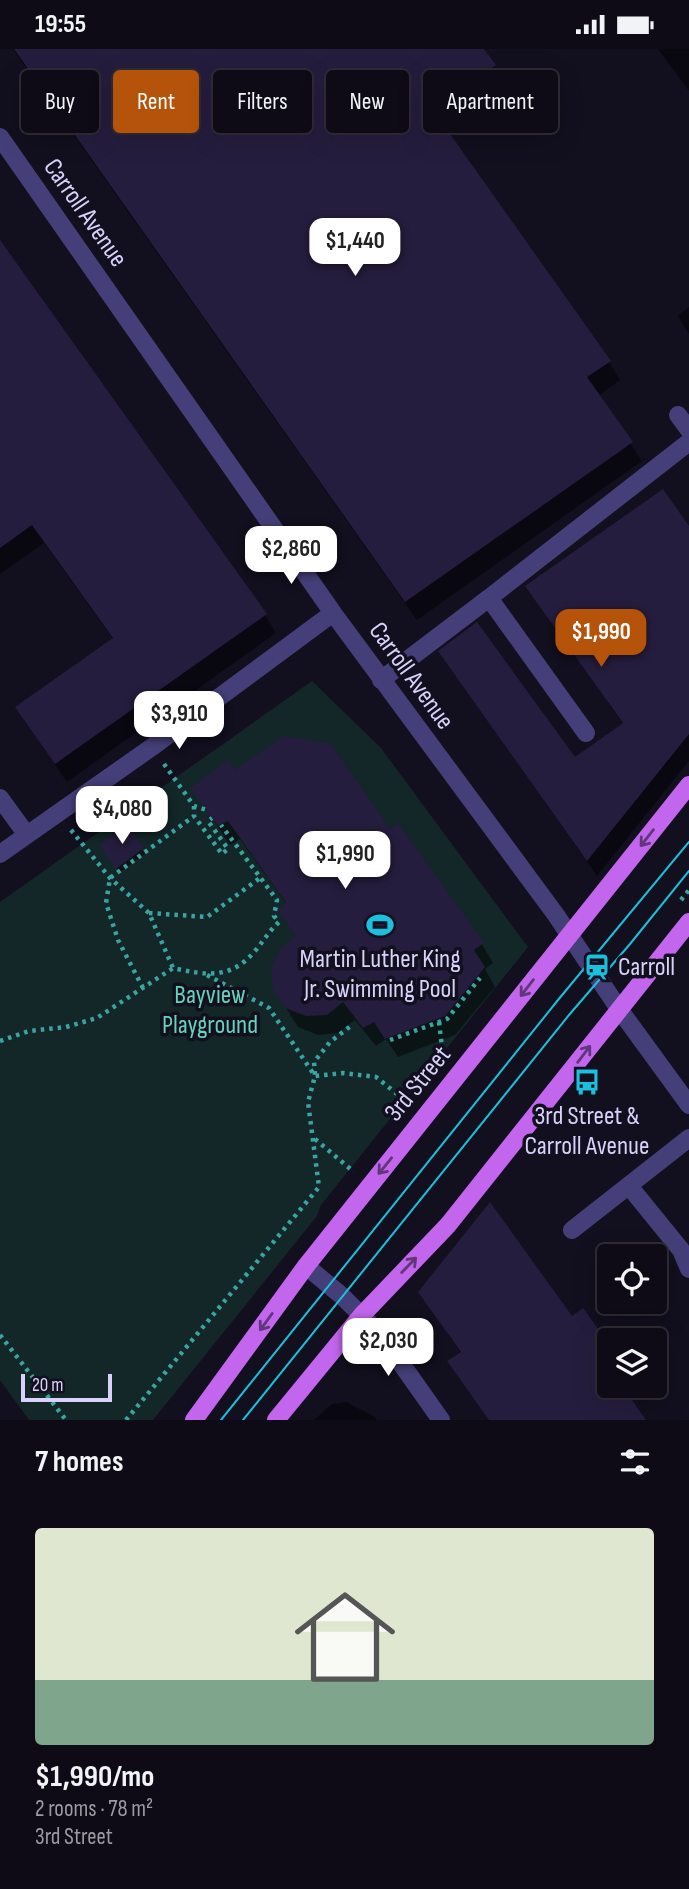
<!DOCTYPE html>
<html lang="en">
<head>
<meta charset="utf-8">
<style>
	body { margin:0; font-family:"Sofia Sans Condensed",sans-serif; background:#17141f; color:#f1f3f6; height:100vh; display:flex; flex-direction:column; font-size:26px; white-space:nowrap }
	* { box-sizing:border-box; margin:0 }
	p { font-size:23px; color:#9b9ba1 }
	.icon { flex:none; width:38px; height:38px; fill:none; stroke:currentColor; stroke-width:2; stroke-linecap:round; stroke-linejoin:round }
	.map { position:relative; height:1371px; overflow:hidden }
	.drawer { display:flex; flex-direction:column; background:#0e0b16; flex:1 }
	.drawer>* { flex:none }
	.guide { position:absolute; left:21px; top:21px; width:648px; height:63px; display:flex; gap:14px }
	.tools { position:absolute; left:597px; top:1195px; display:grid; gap:14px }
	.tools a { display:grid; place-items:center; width:70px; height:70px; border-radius:7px; background:#0e0b16; box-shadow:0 7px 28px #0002,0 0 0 2px #2e2b35; font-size:35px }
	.scale { position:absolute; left:21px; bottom:18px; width:91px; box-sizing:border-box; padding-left:7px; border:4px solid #d8d2fa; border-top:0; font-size:19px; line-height:24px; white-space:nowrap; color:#d8d2fa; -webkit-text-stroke:5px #120f1e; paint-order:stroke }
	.price { position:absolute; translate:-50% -60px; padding:0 16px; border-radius:14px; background:#fff; color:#222; font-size:23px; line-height:46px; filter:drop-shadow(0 2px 4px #0008) }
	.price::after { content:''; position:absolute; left:50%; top:42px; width:21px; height:16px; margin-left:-10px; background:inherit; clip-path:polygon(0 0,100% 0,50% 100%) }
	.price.selected { background:#b45309; color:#fff }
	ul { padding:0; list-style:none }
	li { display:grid; align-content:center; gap:14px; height:371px; padding:0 35px }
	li+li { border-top:2px solid #2e2b35 }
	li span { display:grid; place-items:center; height:217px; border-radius:7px; color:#555 }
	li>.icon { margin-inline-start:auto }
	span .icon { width:126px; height:126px; fill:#fffc; stroke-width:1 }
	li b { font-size:30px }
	h2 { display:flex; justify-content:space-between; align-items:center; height:84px; padding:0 35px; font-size:30px }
	.pill { padding:0 24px; border-radius:7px; background:#0e0b16; box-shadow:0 7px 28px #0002,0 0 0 2px #2e2b35; font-size:24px; line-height:63px }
	.pill.selected { background:#b45309; color:#fff }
	.status { display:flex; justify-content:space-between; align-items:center; height:49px; padding:0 35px; background:#0e0b16; direction:ltr }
	.status svg { height:19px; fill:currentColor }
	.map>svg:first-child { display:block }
	.green { fill:#132728 }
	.shadow { fill:#0007 }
	.building { fill:#251d3d }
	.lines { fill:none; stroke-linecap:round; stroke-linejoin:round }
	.path { stroke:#3ba4a3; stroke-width:4.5; stroke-dasharray:3.5 5; stroke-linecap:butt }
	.minor { stroke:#443f78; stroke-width:18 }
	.major { stroke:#c166ed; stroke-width:18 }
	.tram { stroke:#1ac0dd; stroke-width:2 }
	.oneway { stroke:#61367b }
	.labels { text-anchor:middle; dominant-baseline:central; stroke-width:7; stroke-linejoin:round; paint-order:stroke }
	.street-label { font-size:26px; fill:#d8d2fa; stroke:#120f1e }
	.poi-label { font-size:26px; fill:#d8d2fa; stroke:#120f1e }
	.park-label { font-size:26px; fill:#67d1bb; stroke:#120f1e }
</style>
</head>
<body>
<div class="status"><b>19:55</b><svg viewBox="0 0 49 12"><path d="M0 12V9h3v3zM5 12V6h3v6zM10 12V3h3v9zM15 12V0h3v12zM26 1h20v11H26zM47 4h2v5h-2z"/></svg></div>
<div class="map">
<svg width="689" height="1371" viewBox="0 0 689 1371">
	<rect width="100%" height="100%" fill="#120f1e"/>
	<path class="green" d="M312 632 381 699 528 898 321 1156 317 1167 153 1371H29L0 1331V853Z"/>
	<path class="shadow" d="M13 0H482L505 36 444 79 609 313 620 331 598 347 642 412 417 571Z
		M658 0H689V42Z
		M0 194 265 566 276 584 67 733 17 659 114 591 44 494 0 525Z
		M689 258V285L678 267Z
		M689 480V712L597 827 440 603 574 710 623 675 527 537Z
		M235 723 390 782 482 895 493 914 485 920 495 938 455 986 398 1008 386 990 376 997 355 971 338 984 318 986 298 978 274 940 297 889 287 856 240 790 230 796 193 740Z
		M126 778 145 805 120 823 104 801Z
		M420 1243 571 1269 604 1292 609 1300V1315L606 1317 609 1322V1337H620L644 1371H489L450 1313 461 1304Z
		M346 1353 375 1368 377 1371H314L332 1355Z"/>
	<path class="building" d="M14 0H484L496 16 433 61 611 312 587 328 633 393 405 553Z
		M0 191 267 565 55 715 15 658 113 589 32 476 0 499Z
		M663 440 689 477V685L587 812 438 602 477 573 575 708 623 674 525 537Z
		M283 687 330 694 390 780 398 774 484 894 474 901 485 918 445 967 385 990 374 973 363 979 343 953 327 966 306 967 285 959 273 941 271 920 280 900 296 887 278 861 286 854 228 772 218 777 190 739 229 711 235 721Z
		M127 775 144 799 116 820 99 796Z
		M490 1153 572 1267 583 1259 606 1291 595 1299 609 1319V1337H622L646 1371H489L447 1312 461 1303 418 1243Z"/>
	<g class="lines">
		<path class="path" d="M164 715 194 757 207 761
			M194 757V767L222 805 228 800 208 772 212 769
			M71 781 110 829 149 864 173 919
			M681 851 689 841
			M149 864 207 868 260 829
			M207 926 269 959 315 1027 343 1024 376 1028 397 1045
			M143 939 118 891 106 854 110 829 194 767
			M439 973 443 1007
			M390 991 447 970 480 929
			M0 992 29 982 66 978 97 969 173 919C205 926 230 931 254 903 263 893 269 882 279 873L274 867 277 851 221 776
			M315 1090 354 1123
			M0 1286 66 1371
			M126 1371 319 1138 308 1053 315 1027 314 1013 330 993 352 976"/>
		<path class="minor" d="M0 88 333 564 556 866 619 960 689 1056
			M678 366 689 381
			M489 549 689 393
			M381 631 489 549 586 684
			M0 749 27 786
			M0 805 152 698 333 564
			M629 1137 681 1201 689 1220
			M572 1181 689 1089
			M306 1217 342 1247 381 1286 441 1371"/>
		<path class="major" d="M194 1371 306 1217 689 736
			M276 1371 362 1266 448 1176 689 873"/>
		<path class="tram" d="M221 1371 558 951 689 793
			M243 1371 569 966 630 895 689 822"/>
	</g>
	<defs><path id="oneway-shaft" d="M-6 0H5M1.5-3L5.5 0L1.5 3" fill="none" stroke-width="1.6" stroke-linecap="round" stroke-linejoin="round" transform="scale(1.75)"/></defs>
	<g class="oneway">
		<use href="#oneway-shaft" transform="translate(647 789) rotate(128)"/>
		<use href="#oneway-shaft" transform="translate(527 939) rotate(128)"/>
		<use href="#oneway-shaft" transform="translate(584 1005) rotate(-53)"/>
		<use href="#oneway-shaft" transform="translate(385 1117) rotate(129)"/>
		<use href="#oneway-shaft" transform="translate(409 1216) rotate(-46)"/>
		<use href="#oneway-shaft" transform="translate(266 1273) rotate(126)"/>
	</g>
	<defs>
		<g id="stadium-bare" transform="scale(2.1)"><path d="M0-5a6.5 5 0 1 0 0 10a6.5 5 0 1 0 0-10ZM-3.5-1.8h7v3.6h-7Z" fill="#1ac0dd" stroke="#120f1e" stroke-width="2.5" paint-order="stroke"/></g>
		<g id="station-bare" transform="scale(2.1)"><path d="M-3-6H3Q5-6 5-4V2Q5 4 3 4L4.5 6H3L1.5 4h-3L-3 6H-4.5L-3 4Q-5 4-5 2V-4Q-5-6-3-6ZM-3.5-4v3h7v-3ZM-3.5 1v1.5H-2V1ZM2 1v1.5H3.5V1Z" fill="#1ac0dd" stroke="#120f1e" stroke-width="2.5" paint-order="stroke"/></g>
		<g id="bus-bare" transform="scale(2.1)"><path d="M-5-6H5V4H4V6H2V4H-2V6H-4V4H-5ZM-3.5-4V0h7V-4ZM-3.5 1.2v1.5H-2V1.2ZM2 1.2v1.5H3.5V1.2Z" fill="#1ac0dd" stroke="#120f1e" stroke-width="2.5" paint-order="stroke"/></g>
	</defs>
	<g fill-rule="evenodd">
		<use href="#stadium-bare" x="380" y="876"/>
		<use href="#station-bare" x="597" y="918"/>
		<use href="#bus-bare" x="587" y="1033"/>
	</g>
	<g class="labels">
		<g class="street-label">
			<text transform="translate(85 164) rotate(55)">Carroll Avenue</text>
			<text transform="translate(411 627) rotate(54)">Carroll Avenue</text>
			<text transform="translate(418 1035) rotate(-51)">3rd Street</text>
		</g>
		<g class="poi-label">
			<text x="380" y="910">Martin Luther King<tspan x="380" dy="30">Jr. Swimming Pool</tspan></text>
			<text x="618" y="918" text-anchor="start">Carroll</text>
			<text x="587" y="1067">3rd Street &amp;<tspan x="587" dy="30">Carroll Avenue</tspan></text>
		</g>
		<g class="park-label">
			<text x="210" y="946">Bayview<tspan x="210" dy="30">Playground</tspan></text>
		</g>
	</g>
</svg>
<div class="tools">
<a><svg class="icon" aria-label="locate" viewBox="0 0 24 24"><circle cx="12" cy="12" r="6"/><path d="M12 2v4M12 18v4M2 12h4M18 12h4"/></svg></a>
<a><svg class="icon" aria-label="layers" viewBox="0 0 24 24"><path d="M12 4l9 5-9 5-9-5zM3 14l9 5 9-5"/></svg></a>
</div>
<div class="scale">20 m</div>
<b class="price" style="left:355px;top:229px">$1,440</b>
<b class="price" style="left:291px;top:537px">$2,860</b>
<b class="price selected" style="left:601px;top:620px">$1,990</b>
<b class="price" style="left:179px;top:702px">$3,910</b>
<b class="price" style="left:122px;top:797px">$4,080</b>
<b class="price" style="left:345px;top:842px">$1,990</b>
<b class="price" style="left:388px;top:1329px">$2,030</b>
<div class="guide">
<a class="pill">Buy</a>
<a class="pill selected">Rent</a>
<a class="pill">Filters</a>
<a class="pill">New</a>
<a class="pill">Apartment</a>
</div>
</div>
<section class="drawer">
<h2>7 homes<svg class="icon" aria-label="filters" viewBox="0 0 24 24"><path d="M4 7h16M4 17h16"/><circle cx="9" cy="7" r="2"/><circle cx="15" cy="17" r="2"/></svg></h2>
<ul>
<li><span style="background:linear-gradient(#dfe7d0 70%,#7fa58c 0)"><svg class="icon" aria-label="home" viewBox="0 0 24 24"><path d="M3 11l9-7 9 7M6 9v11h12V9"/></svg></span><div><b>$1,990/mo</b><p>2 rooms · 78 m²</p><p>3rd Street</p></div></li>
</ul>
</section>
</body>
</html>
